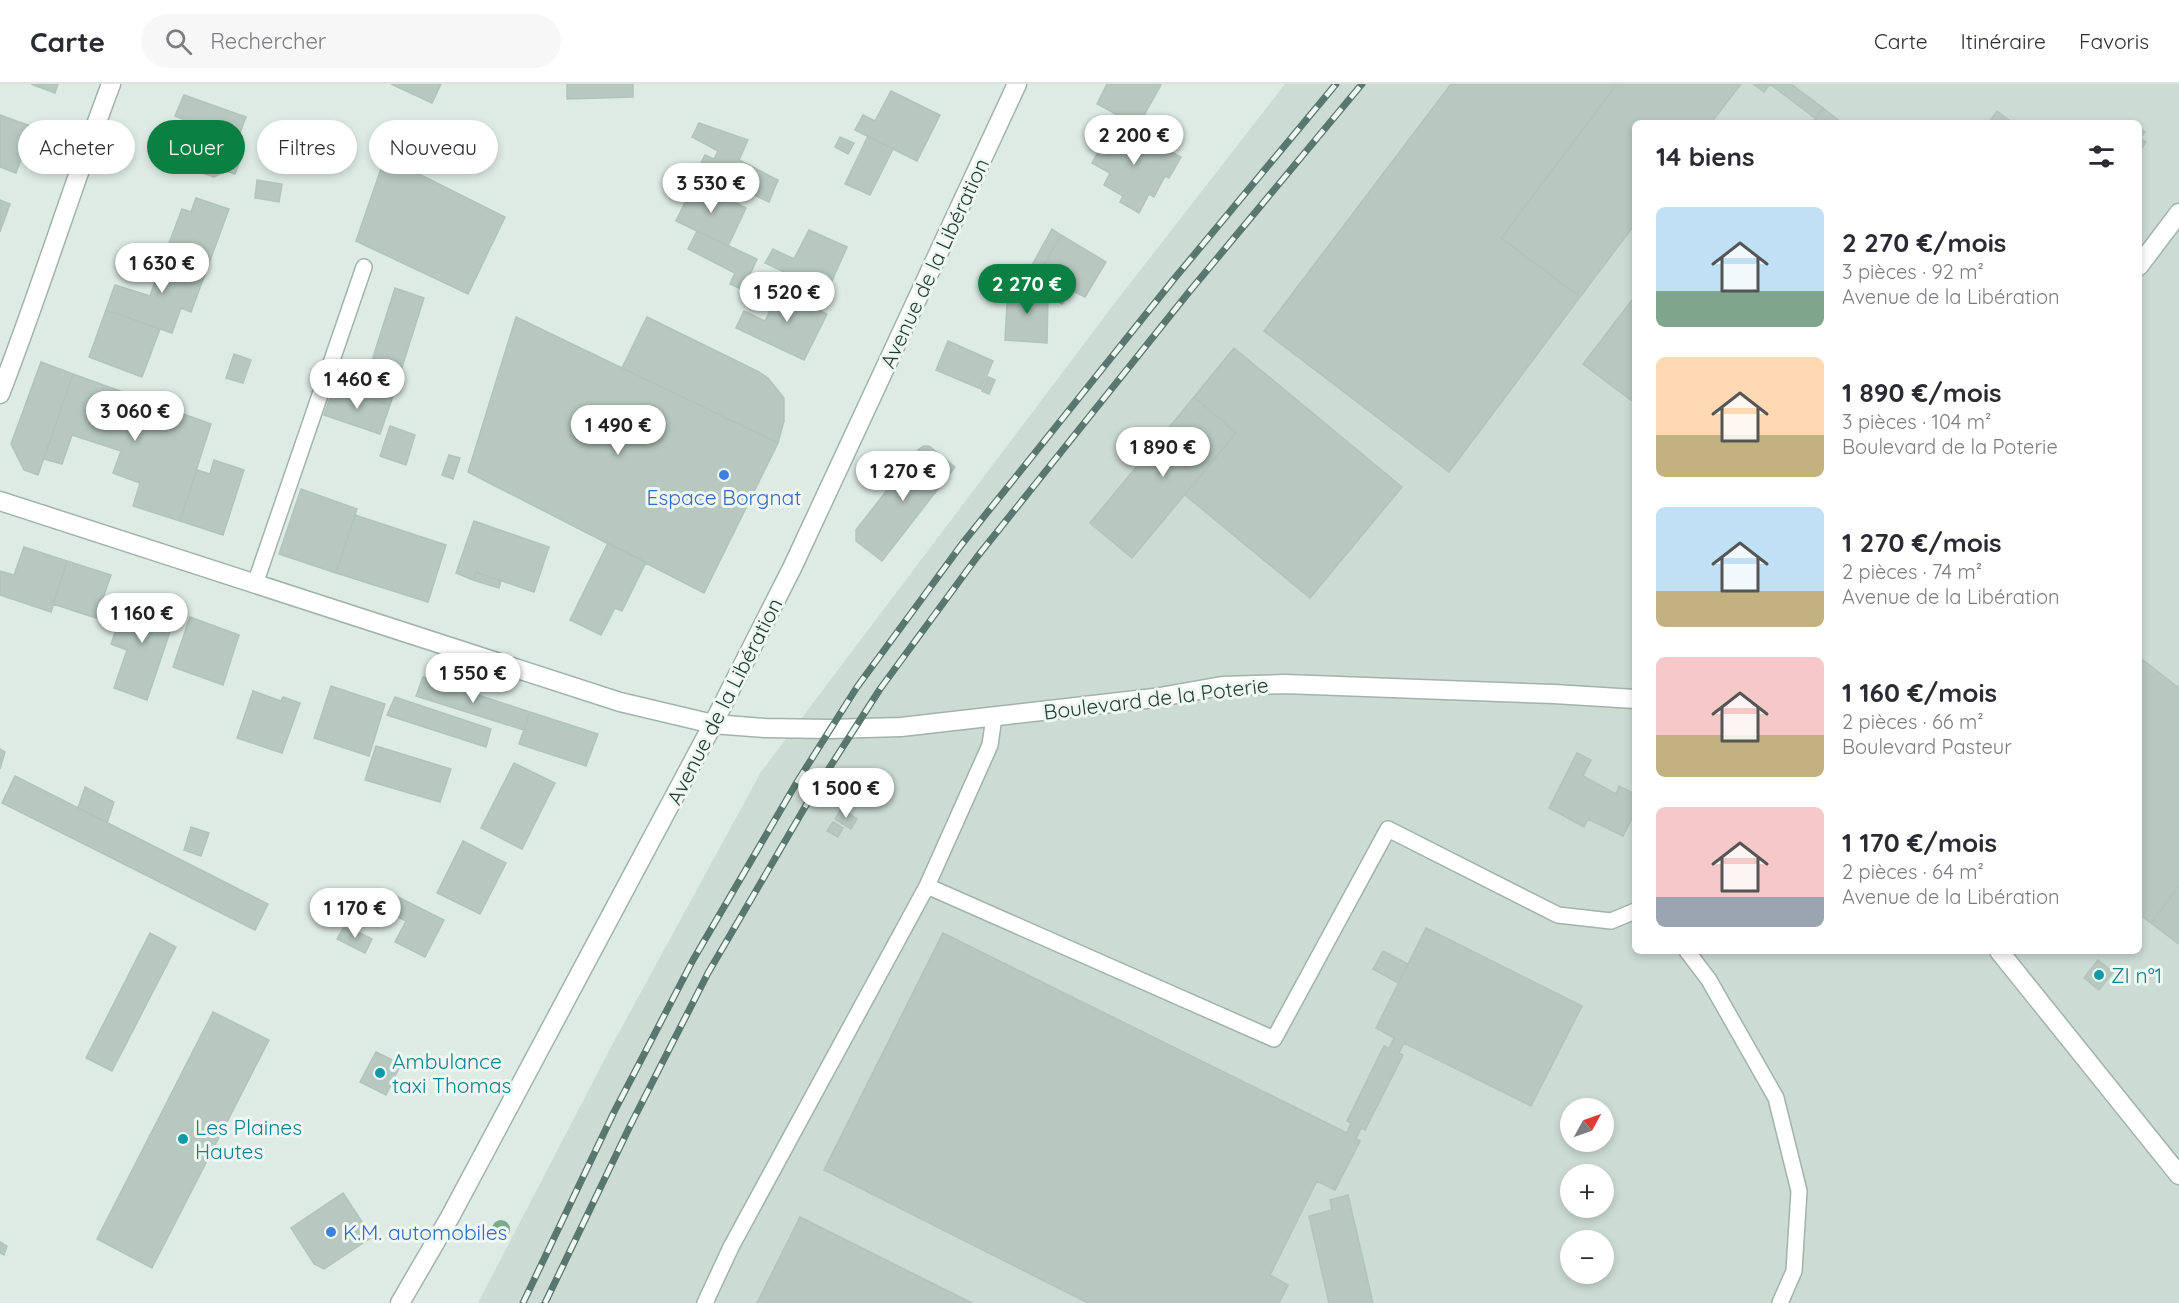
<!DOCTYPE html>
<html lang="fr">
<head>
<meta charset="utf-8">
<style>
	body { margin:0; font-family:Quicksand,sans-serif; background:#f7f7f7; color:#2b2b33; height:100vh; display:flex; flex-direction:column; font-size:22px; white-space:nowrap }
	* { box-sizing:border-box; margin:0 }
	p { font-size:20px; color:#7c7c81 }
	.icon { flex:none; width:33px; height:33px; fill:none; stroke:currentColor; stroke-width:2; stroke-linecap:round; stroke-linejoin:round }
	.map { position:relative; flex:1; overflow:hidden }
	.panel { position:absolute; left:1632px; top:36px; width:510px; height:834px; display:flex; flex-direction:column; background:#fff; border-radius:9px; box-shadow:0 3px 9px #0003 }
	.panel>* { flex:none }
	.banner { position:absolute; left:18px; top:36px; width:570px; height:54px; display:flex; gap:12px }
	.needle { width:39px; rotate:50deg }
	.fabs { position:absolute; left:1560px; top:1014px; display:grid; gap:12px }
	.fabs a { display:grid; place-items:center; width:54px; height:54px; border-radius:50%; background:#fff; box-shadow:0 3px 9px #0003; font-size:30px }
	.price { position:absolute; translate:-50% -51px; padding:0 14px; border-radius:21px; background:#fff; color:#222; font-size:20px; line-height:39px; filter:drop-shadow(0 2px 3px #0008) }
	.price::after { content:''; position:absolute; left:50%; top:36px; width:18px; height:14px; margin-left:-9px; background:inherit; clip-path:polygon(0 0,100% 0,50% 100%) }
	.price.on { background:#0b8043; color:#fff }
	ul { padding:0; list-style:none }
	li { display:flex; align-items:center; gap:18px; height:150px; padding:0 24px }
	li span { display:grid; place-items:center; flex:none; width:168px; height:120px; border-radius:9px; color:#555 }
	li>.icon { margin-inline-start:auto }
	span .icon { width:72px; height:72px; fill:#fffc; stroke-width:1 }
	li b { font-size:26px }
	h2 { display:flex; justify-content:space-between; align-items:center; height:72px; padding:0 24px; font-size:26px }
	.tag { padding:0 21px; border-radius:27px; background:#fff; box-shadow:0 3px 9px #0003; font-size:21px; line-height:54px }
	.tag.on { background:#0b8043; color:#fff }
	header { display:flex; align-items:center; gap:36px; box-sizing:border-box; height:84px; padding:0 30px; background:#fff; border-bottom:2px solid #e1e1e2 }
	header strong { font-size:28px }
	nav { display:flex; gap:33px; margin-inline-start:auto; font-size:21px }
	.search { width:420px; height:54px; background:#f7f7f7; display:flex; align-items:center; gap:15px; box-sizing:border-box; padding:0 21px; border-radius:33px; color:#7c7c81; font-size:22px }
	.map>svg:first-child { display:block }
	.built { fill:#ccdbd4; fill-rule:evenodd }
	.water { fill:#83cad3 }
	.building { fill:#b7c8c0; stroke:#b1c4bb; stroke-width:1.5 }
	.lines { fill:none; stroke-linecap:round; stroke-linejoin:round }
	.service-casing { stroke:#a1b3ac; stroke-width:18 }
	.minor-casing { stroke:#a1b3ac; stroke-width:21 }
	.tertiary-casing { stroke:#a1b3ac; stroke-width:21 }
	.service { stroke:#fff; stroke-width:15 }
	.minor { stroke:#fff; stroke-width:18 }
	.tertiary { stroke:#fff; stroke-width:18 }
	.rail-casing { stroke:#59776e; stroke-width:7 }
	.rail { stroke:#eff7f3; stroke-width:4.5; stroke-dasharray:14; stroke-linecap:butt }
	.tree { fill:#79aa8b }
	.shop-dot { fill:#3f7fe0; stroke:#eff7f3; stroke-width:2 }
	.culture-dot { fill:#0f9aa8; stroke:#eff7f3; stroke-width:2 }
	.labels { text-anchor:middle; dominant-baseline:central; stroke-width:6; stroke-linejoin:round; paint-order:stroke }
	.street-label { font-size:21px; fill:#1f3b32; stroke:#eff7f3 }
	.shop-label { font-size:21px; fill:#366cbe; stroke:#eff7f3 }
	.culture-label { font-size:21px; fill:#0d838f; stroke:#eff7f3; text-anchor:start }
</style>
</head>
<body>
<header>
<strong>Carte</strong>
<div class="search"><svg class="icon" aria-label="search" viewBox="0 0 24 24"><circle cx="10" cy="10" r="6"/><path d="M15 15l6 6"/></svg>Rechercher</div>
<nav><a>Carte</a><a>Itinéraire</a><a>Favoris</a></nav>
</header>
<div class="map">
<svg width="2179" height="1219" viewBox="0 0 2179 1219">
	<rect width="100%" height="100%" fill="#deebe5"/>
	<path class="built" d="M1285 0H2179V1219H478L611 963 761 688 1111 224ZM1635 39H2139V867H1635ZM1570 1024H1604V1058H1570ZM1570 1090H1604V1124H1570ZM1570 1156H1604V1190H1570Z"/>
	<path class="water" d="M280 52 321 55 319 74 286 72 282 73 278 71Z"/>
	<path class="building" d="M31 0H58L55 9Z
		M391 0H441L432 19Z
		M567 0H633V13L567 15Z
		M1107 0H1160L1161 1 1138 42 1097 20Z
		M1451 0H1617L1501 154 1580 213 1449 388 1264 247Z
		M1617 0H1741L1711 39H1635V140L1580 213 1501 154Z
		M1753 0H1770L1764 8Z
		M1770 0H1791L1823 24 1815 34Z
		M891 7 940 31 917 77 855 46 863 31 875 37Z
		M184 11 246 33 226 87 214 93 177 80 187 54 181 52 187 37 175 32Z
		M1823 24 1842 39H1812Z
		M1997 27 2013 39H1988Z
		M0 31 33 43 16 89 0 83Z
		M1114 38 1181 73 1169 94 1165 92 1154 113 1149 110 1139 129 1120 118 1123 112 1104 101 1110 89 1092 79Z
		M699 39 748 56 739 76 778 96 769 118 698 85 705 71 714 75 718 67 692 53Z
		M2139 44 2145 48 2140 54 2146 58 2139 68Z
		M868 52 893 65 870 111 845 100Z
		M840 53 854 59 848 70 835 63Z
		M234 65 243 69 235 90 226 87Z
		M385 73 505 133 468 210 356 157Z
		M257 96 282 100 279 118 255 114Z
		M695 98 746 124 728 162 676 137Z
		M196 114 229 125 208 182 166 167 182 125 191 128Z
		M0 116 10 120 0 148Z
		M1052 145 1061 151 1041 186 1032 181Z
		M809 146 847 163 827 208 765 179 773 165 794 175Z
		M697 147 757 175 743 206 730 200 735 189 688 165Z
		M1061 151 1106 178 1085 213 1071 206 1062 220 1042 208 1051 193 1041 186Z
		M166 167 208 182 191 228 181 224 172 249 106 226 115 201 150 212Z
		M784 199 804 209 801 217 827 230 804 276 736 244 744 227 765 237Z
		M1008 201H1031L1048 212 1047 259 1005 256Z
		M395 204 424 214 390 321 358 310 366 285 369 286Z
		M1635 212V319L1583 280Z
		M106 226 160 245 142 293 89 273Z
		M516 233 778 359 704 509 468 388Z
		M647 233 759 288 768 294 784 314V337L778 359 622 284Z
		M948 257 993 277 981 305 936 286Z
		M1234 264 1402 403 1310 514 1185 411 1236 349 1194 313Z
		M234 270 251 276 243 299 226 294Z
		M41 278 73 290 38 391 24 386 11 360Z
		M73 290 211 340 180 437 133 422 140 399 113 389 121 367 72 351 62 380 44 375Z
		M988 293 995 296 989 310 982 307Z
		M334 303 390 321 380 350 324 331Z
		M1194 313 1236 349 1132 474 1090 439Z
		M390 342 415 351 406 381 380 372Z
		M924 362H929L955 383 882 477 856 457V446L919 365Z
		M449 371 460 374 453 395 442 391Z
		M214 376 244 386 223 451 180 437 197 386 210 390Z
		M301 405 357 425 336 489 279 470Z
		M355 431 446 461 428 518 336 489Z
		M474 437 549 463 534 508 476 488 473 496 456 489Z
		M608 459 646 478 622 527 615 524 601 551 570 536Z
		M24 463 67 477 51 528 0 511V487L14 491Z
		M67 477 111 491 96 534 53 520Z
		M476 488 501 497 499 504 473 496Z
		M128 511 177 527 147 616 114 604 127 566 111 560Z
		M190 533 239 551 223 601 173 583Z
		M2139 573 2179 604V802L2151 839 2139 830Z
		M423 593 530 628 524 646 416 612Z
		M331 602 385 620 369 672 314 654Z
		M253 607 281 617 283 613 300 619 282 669 237 654Z
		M395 613 491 645 486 663 387 631Z
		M530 628 598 650 586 682 519 660Z
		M376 662 451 685 440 718 365 696Z
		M0 665 5 668 0 685Z
		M1577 669 1591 676 1583 692 1616 710 1619 702 1635 710V728L1623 752 1588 735 1584 743 1549 724Z
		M514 679 555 699 522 765 481 744Z
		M15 692 268 820 255 846 2 719Z
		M85 703 114 718 107 739 78 724Z
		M841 725 857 735 851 745 835 735Z
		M833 738 843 744 838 753 827 747Z
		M191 743 209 749 201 772 184 766Z
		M463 757 506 779 480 830 437 809Z
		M2179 802V860L2151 839Z
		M390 809 444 836 425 873 395 858 406 837 382 825Z
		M345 841 372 855 365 869 337 855Z
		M1426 844 1582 922 1531 1022 1404 959 1399 969 1403 971 1365 1046 1361 1044 1356 1055 1360 1057 1335 1106 1317 1097 1270 1191 1288 1201 1279 1219H1088L824 1086 943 849 1347 1049 1351 1039 1347 1037 1384 962 1389 964 1394 954 1376 944Z
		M150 849 176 863 112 987 86 974Z
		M1383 867 1408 880 1398 899 1373 885Z
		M2098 876 2113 888 2099 906 2084 894Z
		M213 928 269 956 152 1184 97 1155Z
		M376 968 401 980 386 1011 360 998Z
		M343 1109 372 1153 324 1185 314 1180 291 1144Z
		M1348 1111 1373 1219H1329L1309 1132 1332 1126 1330 1116Z
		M800 1133 972 1219H757Z
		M0 1158 7 1162 4 1171 0 1169Z"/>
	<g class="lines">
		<g class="service-casing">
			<path id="service" d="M255 500 364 183
				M994 633 990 661 927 802 1274 955 1388 745 1558 831 1611 837 1635 827
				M1687 867 1709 896 1776 1014 1799 1107 1794 1187 1780 1219
				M705 1219 731 1163 927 802"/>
		</g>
		<g class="minor-casing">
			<path id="minor" d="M2139 182 2179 129
				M0 310C40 207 72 103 111 0
				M0 417 620 618 713 640"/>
		</g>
		<g class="tertiary-casing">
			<path id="tertiary" d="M713 640 765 644 830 645 901 643 1154 614 1222 602 1285 600 1554 610 1635 615
				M1999 867 2179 1091
				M400 1219 450 1133 713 640 793 482 1017 0"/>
		</g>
		<use href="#service" class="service"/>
		<use href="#minor" class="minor"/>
		<use href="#tertiary" class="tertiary"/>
		<g class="rail-casing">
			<path id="rail" d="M523 1219 614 1028 693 876 797 698 857 603 962 460 1174 195 1336 0
				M545 1219 630 1042 708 889 812 711 880 605 977 473 1189 208 1362 0"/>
		</g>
		<use href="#rail" class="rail"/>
	</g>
	<circle class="tree" cx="501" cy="1145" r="9"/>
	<g class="shop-dot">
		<circle cx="724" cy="391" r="6"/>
		<circle cx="331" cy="1148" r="6"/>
	</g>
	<g class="culture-dot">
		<circle cx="2099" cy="891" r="6"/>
		<circle cx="380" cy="989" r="6"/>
		<circle cx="183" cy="1055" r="6"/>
	</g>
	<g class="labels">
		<g class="street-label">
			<text transform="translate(934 179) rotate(-65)">Avenue de la Libération</text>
			<text transform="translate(1156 614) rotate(-7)">Boulevard de la Poterie</text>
			<text transform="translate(724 617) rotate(-63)">Avenue de la Libération</text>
		</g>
		<g class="shop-label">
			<text x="724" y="413">Espace Borgnat</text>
			<text x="343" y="1148" text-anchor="start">K.M. automobiles</text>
		</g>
		<g class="culture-label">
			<text x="2111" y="891">ZI n°1</text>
			<text x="392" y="977">Ambulance<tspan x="392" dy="24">taxi Thomas</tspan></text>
			<text x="195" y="1043">Les Plaines<tspan x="195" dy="24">Hautes</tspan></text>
		</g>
	</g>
</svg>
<div class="fabs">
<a><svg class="needle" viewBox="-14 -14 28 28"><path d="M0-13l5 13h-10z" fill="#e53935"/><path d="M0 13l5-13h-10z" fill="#7c7c81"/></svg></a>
<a>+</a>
<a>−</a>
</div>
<b class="price" style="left:1134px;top:82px">2 200 €</b>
<b class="price" style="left:711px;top:130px">3 530 €</b>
<b class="price" style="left:162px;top:210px">1 630 €</b>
<b class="price on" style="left:1027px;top:231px">2 270 €</b>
<b class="price" style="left:787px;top:239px">1 520 €</b>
<b class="price" style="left:357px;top:326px">1 460 €</b>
<b class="price" style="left:135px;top:358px">3 060 €</b>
<b class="price" style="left:618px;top:372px">1 490 €</b>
<b class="price" style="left:1163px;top:394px">1 890 €</b>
<b class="price" style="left:903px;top:418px">1 270 €</b>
<b class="price" style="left:142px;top:560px">1 160 €</b>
<b class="price" style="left:473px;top:620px">1 550 €</b>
<b class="price" style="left:846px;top:735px">1 500 €</b>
<b class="price" style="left:355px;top:855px">1 170 €</b>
<div class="banner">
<a class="tag">Acheter</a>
<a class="tag on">Louer</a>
<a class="tag">Filtres</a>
<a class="tag">Nouveau</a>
</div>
<section class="panel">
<h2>14 biens<svg class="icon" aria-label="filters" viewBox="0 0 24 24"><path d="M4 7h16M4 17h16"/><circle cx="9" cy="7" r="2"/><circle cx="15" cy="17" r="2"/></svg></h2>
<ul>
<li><span style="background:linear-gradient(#bfe0f5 70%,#7fa58c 0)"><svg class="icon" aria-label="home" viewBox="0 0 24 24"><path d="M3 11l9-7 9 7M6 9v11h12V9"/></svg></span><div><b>2 270 €/mois</b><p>3 pièces · 92 m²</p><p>Avenue de la Libération</p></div></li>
<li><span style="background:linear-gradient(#ffd9b3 65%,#c2b280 0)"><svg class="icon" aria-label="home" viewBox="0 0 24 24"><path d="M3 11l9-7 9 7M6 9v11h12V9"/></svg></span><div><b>1 890 €/mois</b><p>3 pièces · 104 m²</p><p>Boulevard de la Poterie</p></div></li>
<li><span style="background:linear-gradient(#bfe0f5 70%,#c2b280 0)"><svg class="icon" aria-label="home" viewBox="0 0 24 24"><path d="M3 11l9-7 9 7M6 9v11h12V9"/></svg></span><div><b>1 270 €/mois</b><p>2 pièces · 74 m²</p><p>Avenue de la Libération</p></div></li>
<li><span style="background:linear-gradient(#f6c9c9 65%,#c2b280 0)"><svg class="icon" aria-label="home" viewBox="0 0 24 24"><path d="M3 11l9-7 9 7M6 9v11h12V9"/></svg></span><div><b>1 160 €/mois</b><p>2 pièces · 66 m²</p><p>Boulevard Pasteur</p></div></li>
<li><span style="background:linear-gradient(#f6c9c9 75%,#9aa5b1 0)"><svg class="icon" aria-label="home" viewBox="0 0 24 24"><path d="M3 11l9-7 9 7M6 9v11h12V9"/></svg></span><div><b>1 170 €/mois</b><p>2 pièces · 64 m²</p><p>Avenue de la Libération</p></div></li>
</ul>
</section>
</div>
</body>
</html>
